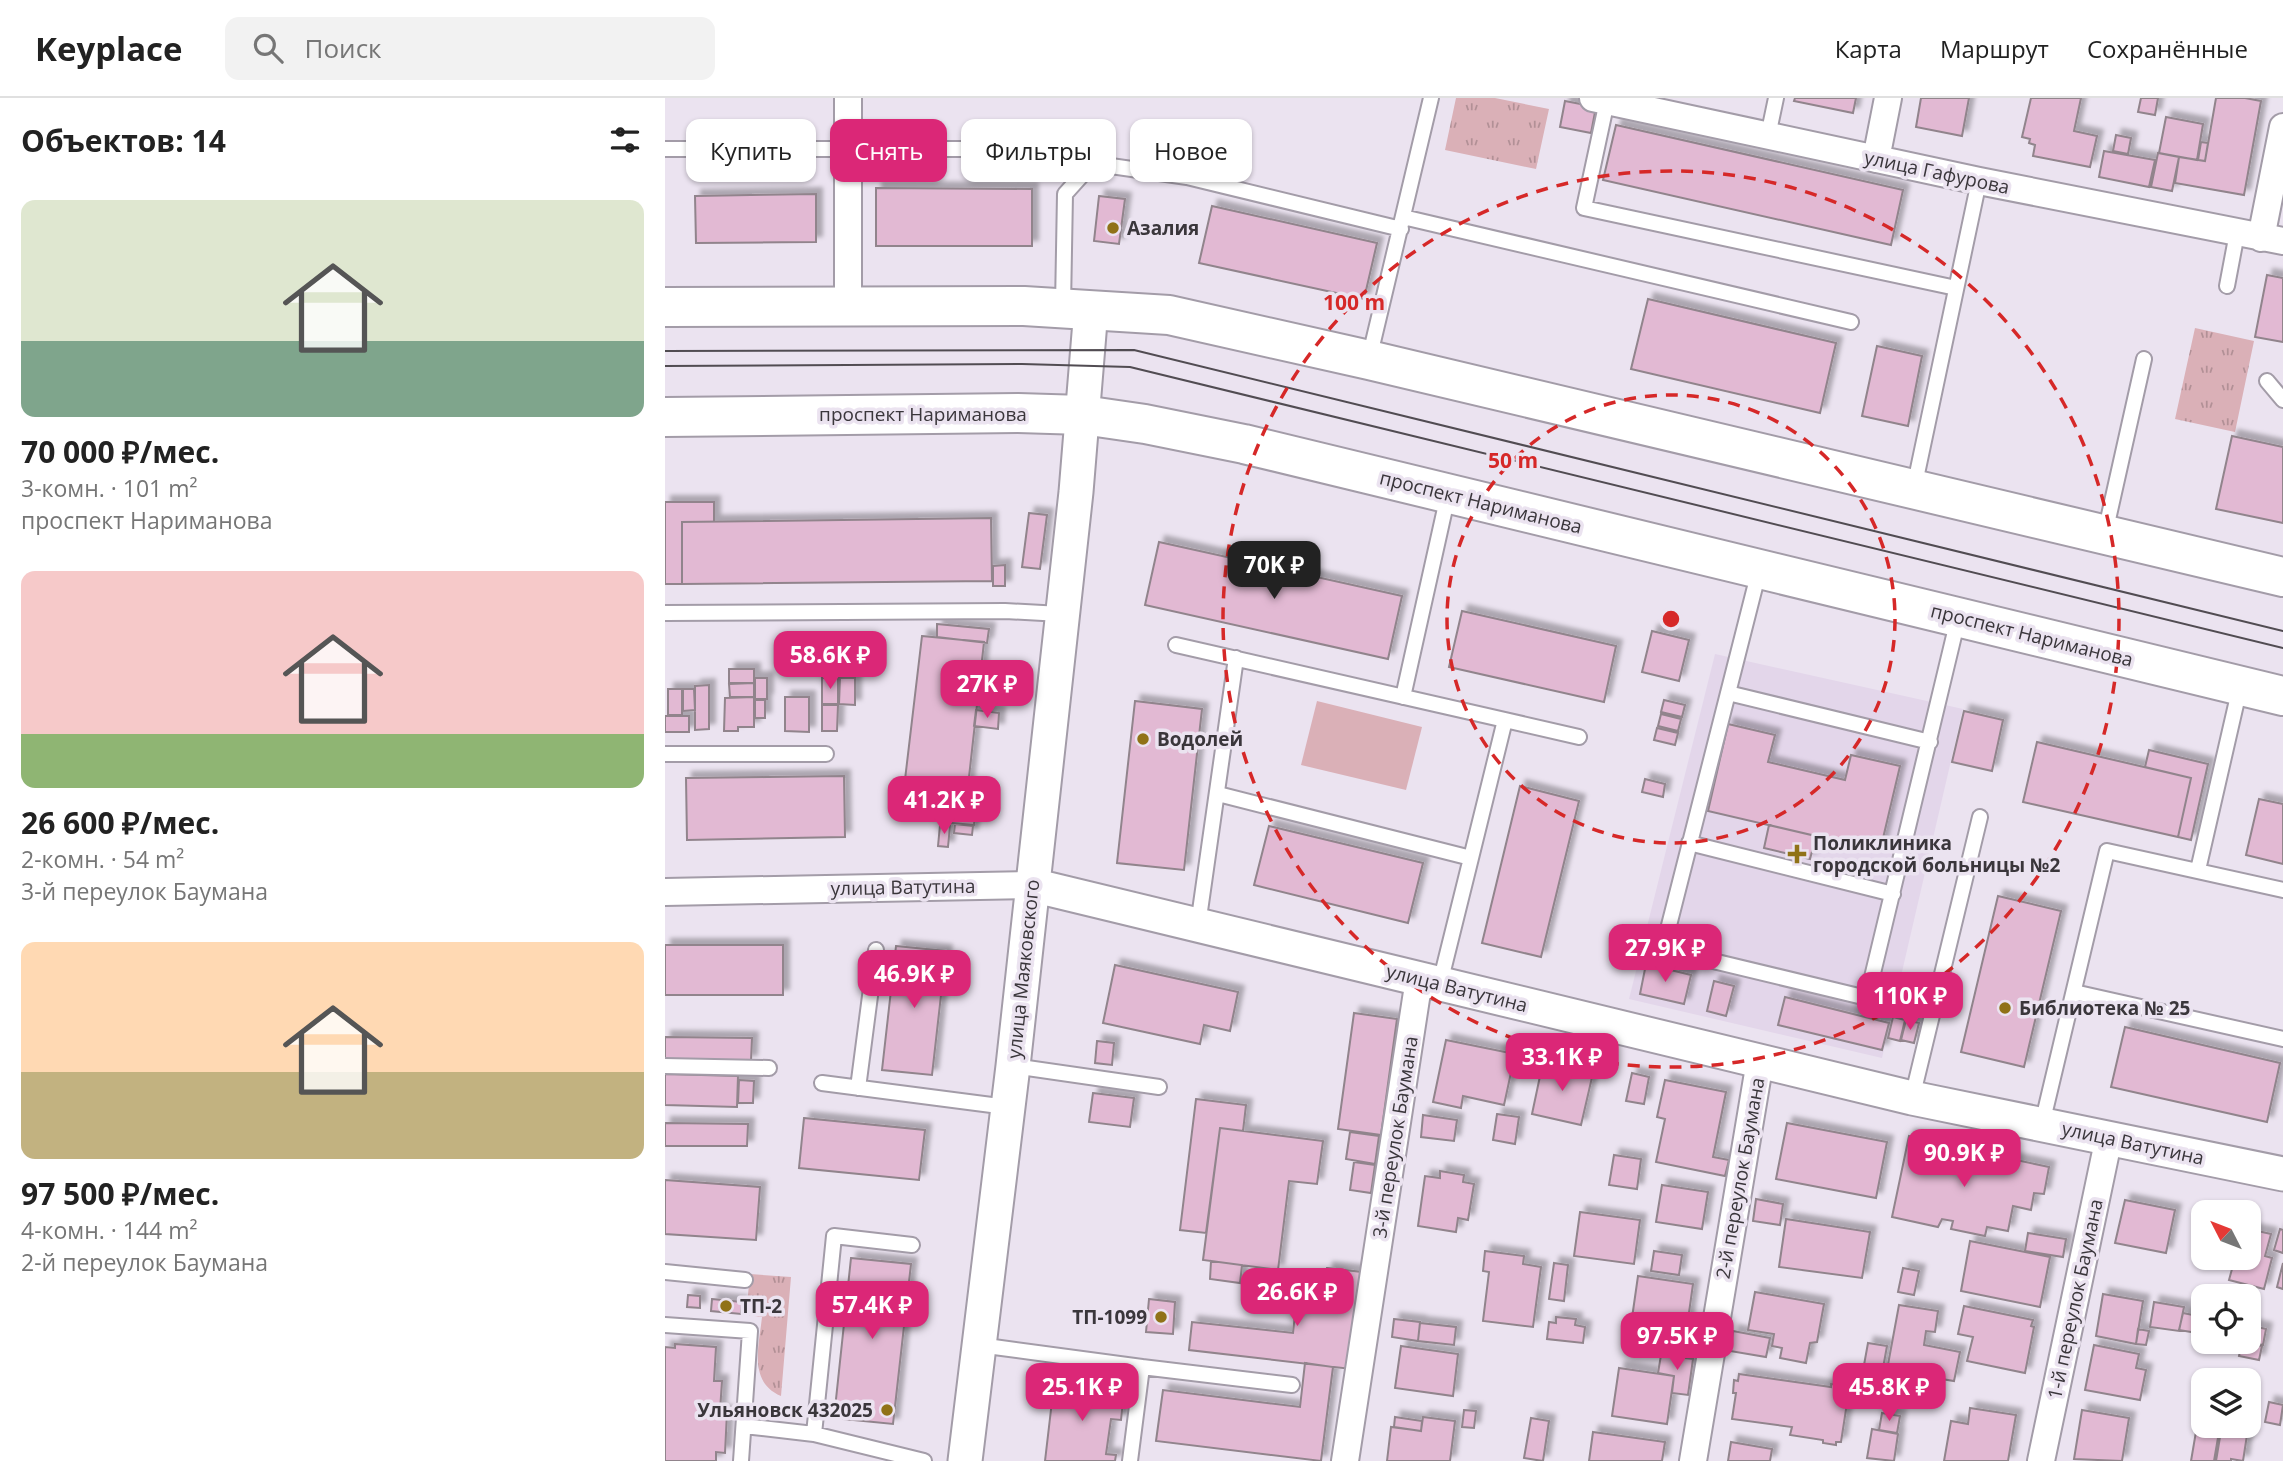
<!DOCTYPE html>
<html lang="ru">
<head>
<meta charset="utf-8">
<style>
	body { margin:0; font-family:"Open Sans",sans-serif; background:#f2f2f2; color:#222; height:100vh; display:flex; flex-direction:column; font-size:26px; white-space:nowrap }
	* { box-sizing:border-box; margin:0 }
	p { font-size:23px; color:#767676 }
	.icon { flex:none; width:38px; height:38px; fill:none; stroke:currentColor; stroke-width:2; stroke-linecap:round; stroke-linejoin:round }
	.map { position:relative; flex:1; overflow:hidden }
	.details { display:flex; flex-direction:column; background:#fff; width:665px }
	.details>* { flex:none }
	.hud { position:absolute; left:21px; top:21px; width:665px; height:63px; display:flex; gap:14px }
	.needle { width:46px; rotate:312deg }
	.buttons { position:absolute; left:1526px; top:1102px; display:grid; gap:14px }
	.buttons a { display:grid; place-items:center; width:70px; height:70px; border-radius:14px; background:#fff; box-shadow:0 2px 5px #0004; font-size:35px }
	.price { position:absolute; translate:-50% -60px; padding:0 16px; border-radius:14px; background:#db2777; color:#fff; font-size:23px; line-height:46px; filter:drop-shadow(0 2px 4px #0008) }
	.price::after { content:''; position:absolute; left:50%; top:42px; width:21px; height:16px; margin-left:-10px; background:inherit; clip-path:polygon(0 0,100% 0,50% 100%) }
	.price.selected { background:#222; color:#fff }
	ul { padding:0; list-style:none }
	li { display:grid; align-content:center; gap:14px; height:371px; padding:0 21px }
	li span { display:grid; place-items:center; height:217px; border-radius:14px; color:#555 }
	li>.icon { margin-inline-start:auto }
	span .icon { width:126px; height:126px; fill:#fffc; stroke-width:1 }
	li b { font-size:30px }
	h2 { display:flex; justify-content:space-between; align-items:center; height:84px; padding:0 21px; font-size:30px }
	.pill { padding:0 24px; border-radius:14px; background:#fff; box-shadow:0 2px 5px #0004; font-size:24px; line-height:63px }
	.pill.selected { background:#db2777; color:#fff }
	header { display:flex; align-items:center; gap:42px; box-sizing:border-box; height:98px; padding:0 35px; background:#fff; border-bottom:2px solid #e0e0e0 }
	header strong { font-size:33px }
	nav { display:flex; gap:38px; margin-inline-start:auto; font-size:24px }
	.search { width:490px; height:63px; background:#f2f2f2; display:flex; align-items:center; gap:18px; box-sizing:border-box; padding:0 24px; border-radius:14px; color:#767676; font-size:26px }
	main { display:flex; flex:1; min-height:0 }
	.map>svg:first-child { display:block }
	.built { fill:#e3d6ea }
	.grass { fill:url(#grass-tufts) }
	.garden { fill:#dab0b7 }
	.building { fill:#e2b9d3; stroke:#91848c; stroke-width:2; filter:url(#shadow) }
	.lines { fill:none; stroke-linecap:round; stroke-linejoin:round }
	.service-casing { stroke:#a39ca8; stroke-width:18 }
	.minor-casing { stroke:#a39ca8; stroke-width:30 }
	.tertiary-casing { stroke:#a39ca8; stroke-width:37 }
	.primary-casing { stroke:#a39ca8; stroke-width:42 }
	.service { stroke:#fff; stroke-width:14 }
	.minor { stroke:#fff; stroke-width:26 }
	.tertiary { stroke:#fff; stroke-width:33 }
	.primary { stroke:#fff; stroke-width:38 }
	.tram { stroke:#514c52; stroke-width:2 }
	.ring { fill:none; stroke:#d62828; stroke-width:3.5; stroke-dasharray:12 9 }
	.poi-dot { fill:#907217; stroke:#ebe3f0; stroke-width:2.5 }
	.labels { text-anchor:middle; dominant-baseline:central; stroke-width:7; stroke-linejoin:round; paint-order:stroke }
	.street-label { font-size:19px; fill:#3a363b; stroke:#ebe3f0 }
	.poi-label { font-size:19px; font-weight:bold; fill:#3a363b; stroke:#ebe3f0; text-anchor:start }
	.centre { fill:#d62828; stroke:#ebe3f0; stroke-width:3.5 }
	.ring-label { font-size:21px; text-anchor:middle; font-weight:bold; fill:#d62828; stroke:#ebe3f0; stroke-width:7; stroke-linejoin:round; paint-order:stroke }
</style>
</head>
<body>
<header>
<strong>Keyplace</strong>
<div class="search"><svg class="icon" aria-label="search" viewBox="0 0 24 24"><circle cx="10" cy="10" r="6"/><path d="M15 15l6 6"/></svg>Поиск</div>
<nav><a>Карта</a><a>Маршрут</a><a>Сохранённые</a></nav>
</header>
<main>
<section class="details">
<h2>Объектов: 14<svg class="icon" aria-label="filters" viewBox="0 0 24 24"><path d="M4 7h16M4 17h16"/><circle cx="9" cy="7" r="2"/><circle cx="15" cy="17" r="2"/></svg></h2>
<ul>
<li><span style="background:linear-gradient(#dfe7d0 65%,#7fa58c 0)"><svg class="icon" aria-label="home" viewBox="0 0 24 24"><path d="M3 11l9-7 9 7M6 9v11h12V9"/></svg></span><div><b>70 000 ₽/мес.</b><p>3-комн. · 101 m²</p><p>проспект Нариманова</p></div></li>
<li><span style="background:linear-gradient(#f6c9c9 75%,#8fb573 0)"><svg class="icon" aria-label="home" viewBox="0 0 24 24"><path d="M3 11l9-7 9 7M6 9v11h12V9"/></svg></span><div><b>26 600 ₽/мес.</b><p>2-комн. · 54 m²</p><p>3-й переулок Баумана</p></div></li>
<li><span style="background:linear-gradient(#ffd9b3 60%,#c2b280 0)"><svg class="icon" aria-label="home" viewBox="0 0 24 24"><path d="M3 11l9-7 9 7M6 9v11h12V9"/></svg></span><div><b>97 500 ₽/мес.</b><p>4-комн. · 144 m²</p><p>2-й переулок Баумана</p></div></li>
</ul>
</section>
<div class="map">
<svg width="1618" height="1363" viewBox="0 0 1618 1363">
	<defs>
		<pattern id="grass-tufts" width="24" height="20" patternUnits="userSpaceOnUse" patternTransform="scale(1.75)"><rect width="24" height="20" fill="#dab0b7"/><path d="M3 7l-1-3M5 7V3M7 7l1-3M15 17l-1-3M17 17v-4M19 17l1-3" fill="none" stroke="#b29096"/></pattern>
		<filter id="shadow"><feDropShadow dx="6" dy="-6" stdDeviation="2" flood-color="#0004"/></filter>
	</defs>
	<rect width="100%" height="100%" fill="#ebe3f0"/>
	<path class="built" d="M1050 556 1298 611 1217 960 964 901Z"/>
	<path class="grass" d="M791 0H830L884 11 871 71 780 52Z
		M1530 230 1589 243 1570 334 1510 321Z
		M85 1176 126 1179 116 1298C83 1284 94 1248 97 1219L81 1217Z"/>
	<path class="garden" d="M652 603 757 629 741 692 636 667Z"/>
	<path class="building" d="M1130 0H1191L1188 15 1129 3Z
		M1256 0H1304L1297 38 1251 29Z
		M1366 0H1416L1409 33 1432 38 1425 69 1368 58 1370 47 1364 45 1365 41 1357 39Z
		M1476 0H1493L1490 17 1473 14Z
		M1551 0H1580L1596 3 1579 97 1510 85 1514 59 1540 63Z
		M900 3 931 9 926 35 895 29Z
		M1501 19 1538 26 1532 62 1494 55Z
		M951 27 1238 92 1226 147 938 82Z
		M1451 37 1466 40 1463 56 1448 53Z
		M1536 44 1543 45 1540 63 1533 62Z
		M1439 53 1490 62 1484 89 1434 79Z
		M1493 55 1514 59 1507 93 1486 89Z
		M211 90 367 91V148H211Z
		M151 96V144L31 145 30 98Z
		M434 98 460 101 454 146 429 143Z
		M547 108 712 145 699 201 534 165Z
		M1602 177 1618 180V244L1590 239Z
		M983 201 1171 245 1155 315 966 271Z
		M1212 248 1257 258 1243 328 1197 318Z
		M1567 338 1618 349V425L1551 411Z
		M0 404H49V424H17V486H0Z
		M364 415 382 417 375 471 357 469Z
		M326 420 327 483 17 486V424Z
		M494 444 737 498 723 561 480 507Z
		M340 467V488H328V468Z
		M797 513 951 548 939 604 784 569Z
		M272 526 324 531 322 545 272 539Z
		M987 533 1024 542 1014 583 977 574Z
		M257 538 319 544 302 697 239 690Z
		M64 571H89V585H64Z
		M90 580H102V601H90Z
		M157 580H173V606H157Z
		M175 580H190V607L174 606Z
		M89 585V599H65L64 586Z
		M44 587V631L30 632V588Z
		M3 591H17V617H3Z
		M18 591H29L30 612 18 613Z
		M89 599V629H73V633H59L60 600Z
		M120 599H144V634L120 633Z
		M90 602H100V620H90Z
		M999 602 1020 607 1017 619 996 614Z
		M470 603 537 611 519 772 452 765Z
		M157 607H173L172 633H157Z
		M311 612 334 615 333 631 309 628Z
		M1299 613 1338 622 1327 673 1287 664Z
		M996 616 1016 621 1013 633 993 628Z
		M0 618H24V634H0Z
		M1063 626 1110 637 1103 664 1180 682 1186 657 1235 668 1215 753 1043 713Z
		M992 630 1013 635 1010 647 989 642Z
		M1372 644 1526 680 1513 739 1358 704Z
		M1484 652 1543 666 1526 742 1513 739 1526 680 1480 669Z
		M179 678 180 739 22 742 21 680Z
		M980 681 1000 686 998 699 977 694Z
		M855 688 914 703 876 859 817 845Z
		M298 696 312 698 311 706 297 705Z
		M1594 701 1618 706V766L1581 757Z
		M278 703 311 706 309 727 275 724Z
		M290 726 308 728 307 737 289 735Z
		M275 727 285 728 283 749 273 748Z
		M1104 727 1151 738 1145 761 1099 750Z
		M604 728 758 765 743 825 589 787Z
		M1333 798 1396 813 1359 969 1296 954Z
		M0 847H118V897H0Z
		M231 848 281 853 267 977 217 972Z
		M981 866 1026 877 1019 906 975 896Z
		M450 867 573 894 565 933 539 927 535 946 438 925Z
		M1049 883 1069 888 1061 918 1042 913Z
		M1120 899 1224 925 1217 952 1113 927Z
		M689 915 732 921 716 1037 673 1031Z
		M1228 919 1240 922 1235 943 1223 940Z
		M1241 922 1254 925 1249 945 1236 942Z
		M1460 929 1615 965 1602 1024 1446 989Z
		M0 939 87 940 86 963 0 961Z
		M781 942 850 956 839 1007 798 998 796 1010 768 1004Z
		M432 943 449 945 447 967 430 965Z
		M878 964 928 975 916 1027 867 1016Z
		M967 975 984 979 979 1006 961 1003Z
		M0 976 73 978 72 1009 0 1007Z
		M74 982 89 983 88 1005H73Z
		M1000 982 1061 994 1048 1059 1064 1062 1060 1078 991 1064 1000 1021 992 1019Z
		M428 995 469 1000 465 1029 424 1024Z
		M531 1001 581 1007 578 1033 555 1030 541 1135 515 1132Z
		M832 1016 854 1019 850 1046 828 1042Z
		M758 1017 792 1022 789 1043 756 1039Z
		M139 1020 260 1032 254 1082 134 1070Z
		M0 1025 83 1026 82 1048H0Z
		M1122 1025 1222 1044 1211 1100 1111 1081Z
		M555 1030 658 1043 652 1086 624 1083 613 1172 538 1162Z
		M685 1034 714 1038 710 1066 681 1061Z
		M1244 1038 1265 1042 1264 1049 1284 1054 1283 1060 1321 1068 1323 1056 1384 1069 1379 1096 1369 1095 1366 1112 1348 1108 1343 1133 1322 1129 1320 1138 1286 1131 1288 1123 1277 1121 1273 1129 1227 1119Z
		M949 1057 976 1061 972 1091 944 1087Z
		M689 1064 710 1067 706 1095 685 1092Z
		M775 1073 799 1077 798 1084 809 1086 803 1122 793 1120 791 1134 753 1128 760 1078 775 1080Z
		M0 1082 95 1089 91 1142 0 1136Z
		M997 1087 1043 1094 1037 1131 991 1124Z
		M1091 1101 1118 1106 1115 1127 1088 1123Z
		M1460 1102 1510 1112 1501 1155 1450 1145Z
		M915 1114 975 1122 969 1166 909 1158Z
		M1121 1121 1205 1134 1197 1180 1114 1169Z
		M1584 1131 1606 1136 1600 1158 1607 1160 1599 1191 1564 1182 1567 1171 1557 1169 1559 1160H1584Z
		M1615 1131 1618 1132V1155L1609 1152Z
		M1363 1135 1401 1141 1398 1159 1360 1153Z
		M1305 1143 1385 1159 1375 1209 1296 1193Z
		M820 1153 859 1158 858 1166 876 1169 868 1229 818 1223 824 1174 818 1173Z
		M989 1153 1017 1157 1014 1177 986 1173Z
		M186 1160 246 1166 228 1326 169 1320Z
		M546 1163 577 1167 575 1185 545 1181Z
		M889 1165 903 1167 899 1203 884 1201Z
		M1618 1165V1191L1612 1189Z
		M662 1170 697 1174 686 1271 524 1252 527 1224 628 1235 633 1189 660 1192Z
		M1238 1170 1254 1173 1249 1197 1233 1194Z
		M973 1178 1028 1186 1022 1229 1007 1227 1005 1239 965 1234Z
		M1090 1194 1159 1206 1152 1244 1145 1245 1141 1265 1115 1260 1117 1250 1107 1248 1109 1236 1083 1232Z
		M1438 1196 1478 1203 1471 1246 1431 1238Z
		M23 1197 35 1198V1210L22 1209Z
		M47 1201 77 1204 76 1216 46 1213Z
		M484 1201 510 1204 508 1236 481 1234Z
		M1489 1204 1519 1209 1514 1233 1485 1229Z
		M1234 1207 1273 1213 1270 1234 1261 1233 1259 1247 1295 1254 1289 1283 1222 1272Z
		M1299 1208 1368 1222 1366 1228 1369 1229 1360 1275 1302 1263 1308 1239 1293 1236Z
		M1518 1215 1538 1219V1236L1514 1232Z
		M891 1219 911 1221 910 1227 920 1229 918 1245 882 1241 884 1224 891 1225Z
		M729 1221 755 1224 753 1243 727 1239Z
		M755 1225 791 1229 789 1247 753 1243Z
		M1584 1227 1601 1231 1598 1247 1583 1244Z
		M1473 1231 1484 1233 1481 1247 1471 1246Z
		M1068 1233 1105 1240 1101 1259 1065 1253Z
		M983 1237 1030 1243 1028 1261 981 1254Z
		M1577 1244 1597 1248 1594 1262 1574 1258Z
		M1203 1245 1222 1248 1216 1281 1197 1278Z
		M10 1246 51 1249 49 1283H57L55 1313 62 1314 60 1355 51 1354V1363H0V1249L10 1250Z
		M1429 1247 1474 1256 1471 1270 1481 1272 1475 1302 1420 1292Z
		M736 1248 793 1256 788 1298 730 1290Z
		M996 1257 1028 1261 1023 1297 1007 1295 1009 1278 993 1275Z
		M640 1265 668 1269 656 1363 491 1343 498 1292 635 1309Z
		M954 1270 1009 1278 1002 1326 947 1318Z
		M1074 1276 1166 1289V1286L1179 1287V1291L1184 1292 1176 1344H1171V1347L1158 1345V1342L1125 1337 1127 1329 1067 1321 1071 1295H1068L1069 1282 1073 1283Z
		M389 1286 459 1294 456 1322 446 1321 441 1356 451 1357 450 1363H380Z
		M1604 1304 1618 1307 1615 1327 1600 1324Z
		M1305 1310 1351 1317 1343 1363H1279L1286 1323 1303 1326Z
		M799 1312 811 1313 809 1330 797 1329Z
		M1417 1312 1464 1320 1457 1363 1409 1361Z
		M1217 1315 1235 1318 1232 1335 1214 1332Z
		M1534 1316 1538 1317V1328H1555L1549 1363H1526Z
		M730 1319 757 1323 756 1333 729 1329Z
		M758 1319 790 1323 785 1363H722L726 1329 756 1333Z
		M866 1320 884 1323 878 1363 859 1360Z
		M1207 1331 1233 1336 1229 1363 1202 1360Z
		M1556 1333 1582 1337 1578 1363 1566 1361V1363H1551Z
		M928 1334 1000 1344 997 1363H924Z
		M1066 1344 1107 1351 1105 1363H1063Z"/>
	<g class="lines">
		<g class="service-casing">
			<path id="service" d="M942 3 919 110 1291 190
				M1103 38 1111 0
				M0 51H343
				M738 119 1186 224
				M1562 188 1572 135
				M398 208 400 96 418 76 432 66 522 79 736 131
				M704 261 766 0
				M1602 283 1618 302
				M1249 390 1314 83
				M1440 435 1479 261
				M1094 473 998 851 1202 900 1293 521
				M0 515 340 513 396 516
				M511 547 840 622
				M1063 595 1265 644
				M738 599 783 397
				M0 656H161
				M553 696 806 760 775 885
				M1024 745 1228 796
				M806 760 840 622 914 639
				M1533 772 1575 589
				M533 827 571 560
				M1409 894 1618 941
				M0 968 104 970
				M348 968 494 989
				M157 985 342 1009
				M193 990 211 852
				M1247 1000 1315 719
				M1377 1026 1442 753 1618 792
				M0 1174 80 1182
				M0 1227 85 1233 76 1363
				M314 1247 477 1269
				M79 1328 149 1336 259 1363
				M149 1336 169 1138 247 1147
				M465 1363 477 1269 627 1287"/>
		</g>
		<g class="minor-casing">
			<path id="minor" d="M928 0 1314 83 1618 143
				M1211 61 1223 0
				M1596 140 1618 29
				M183 208V0
				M0 794 367 787
				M680 1363 754 881
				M1028 1363 1095 963
				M1376 1363 1444 1039"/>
		</g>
		<g class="tertiary-casing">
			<path id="tertiary" d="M367 787 1247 1000 1618 1076
				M300 1363 348 968 411 394 426 211"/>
		</g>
		<g class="primary-casing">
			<path id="primary" d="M0 209 359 208 504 217 704 262 1618 479
				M0 319 353 315 418 317 480 326 579 346 1618 598"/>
		</g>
		<use href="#service" class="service"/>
		<use href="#minor" class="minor"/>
		<use href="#tertiary" class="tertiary"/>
		<use href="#primary" class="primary"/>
		<path class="tram" d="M0 253 469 252 1618 533
			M0 268 357 266 465 269 1618 550"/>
	</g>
	<g class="ring">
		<circle cx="1006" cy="521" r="224"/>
		<circle cx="1006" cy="521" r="448"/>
	</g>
	<g class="poi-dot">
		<circle cx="448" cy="130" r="7"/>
		<circle cx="478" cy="641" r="7"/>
		<path d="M1128.5 745.5h7v7h7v7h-7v7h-7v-7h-7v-7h7z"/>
		<circle cx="1340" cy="910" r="7"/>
		<circle cx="61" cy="1208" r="7"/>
		<circle cx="496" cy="1219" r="7"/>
		<circle cx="222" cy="1312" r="7"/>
	</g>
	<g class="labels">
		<g class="street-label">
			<text transform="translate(1272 74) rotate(12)">улица Гафурова</text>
			<text x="258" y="316">проспект Нариманова</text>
			<text transform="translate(816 404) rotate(14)">проспект Нариманова</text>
			<text transform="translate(1367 537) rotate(14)">проспект Нариманова</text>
			<text transform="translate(238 789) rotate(-1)">улица Ватутина</text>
			<text transform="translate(358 871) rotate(-84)">улица Маяковского</text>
			<text transform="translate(792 890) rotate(14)">улица Ватутина</text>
			<text transform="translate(730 1039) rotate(-81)">3-й переулок Баумана</text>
			<text transform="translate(1468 1045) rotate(12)">улица Ватутина</text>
			<text transform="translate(1075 1080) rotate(-80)">2-й переулок Баумана</text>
			<text transform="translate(1410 1201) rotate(-78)">1-й переулок Баумана</text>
		</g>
		<g class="poi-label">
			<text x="462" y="130">Азалия</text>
			<text x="492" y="641">Водолей</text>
			<text x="1148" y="745">Поликлиника<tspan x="1148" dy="22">городской больницы №2</tspan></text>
			<text x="1354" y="910">Библиотека № 25</text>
			<text x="75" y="1208">ТП-2</text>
			<text x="482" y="1219" text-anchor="end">ТП-1099</text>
			<text x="208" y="1312" text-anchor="end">Ульяновск 432025</text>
		</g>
	</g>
	<circle cx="1006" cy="521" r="10" class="centre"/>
	<g class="ring-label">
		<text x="689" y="212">100 m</text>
		<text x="848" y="370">50 m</text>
	</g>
</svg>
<div class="buttons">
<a><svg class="needle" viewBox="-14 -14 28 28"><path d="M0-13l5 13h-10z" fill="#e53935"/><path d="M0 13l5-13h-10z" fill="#767676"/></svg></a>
<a><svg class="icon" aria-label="locate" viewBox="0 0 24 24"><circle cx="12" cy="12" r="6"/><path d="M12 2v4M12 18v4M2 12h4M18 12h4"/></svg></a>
<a><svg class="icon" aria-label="layers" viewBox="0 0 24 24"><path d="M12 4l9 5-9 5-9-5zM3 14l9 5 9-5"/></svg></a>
</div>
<b class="price selected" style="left:609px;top:503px">70K ₽</b>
<b class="price" style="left:165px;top:593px">58.6K ₽</b>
<b class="price" style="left:322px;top:622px">27K ₽</b>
<b class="price" style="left:279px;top:738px">41.2K ₽</b>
<b class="price" style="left:1000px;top:886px">27.9K ₽</b>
<b class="price" style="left:249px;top:912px">46.9K ₽</b>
<b class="price" style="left:1245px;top:934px">110K ₽</b>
<b class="price" style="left:897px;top:995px">33.1K ₽</b>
<b class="price" style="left:1299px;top:1091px">90.9K ₽</b>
<b class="price" style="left:632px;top:1230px">26.6K ₽</b>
<b class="price" style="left:207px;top:1243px">57.4K ₽</b>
<b class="price" style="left:1012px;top:1274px">97.5K ₽</b>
<b class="price" style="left:417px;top:1325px">25.1K ₽</b>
<b class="price" style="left:1224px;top:1325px">45.8K ₽</b>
<div class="hud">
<a class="pill">Купить</a>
<a class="pill selected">Снять</a>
<a class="pill">Фильтры</a>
<a class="pill">Новое</a>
</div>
</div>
</main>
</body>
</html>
